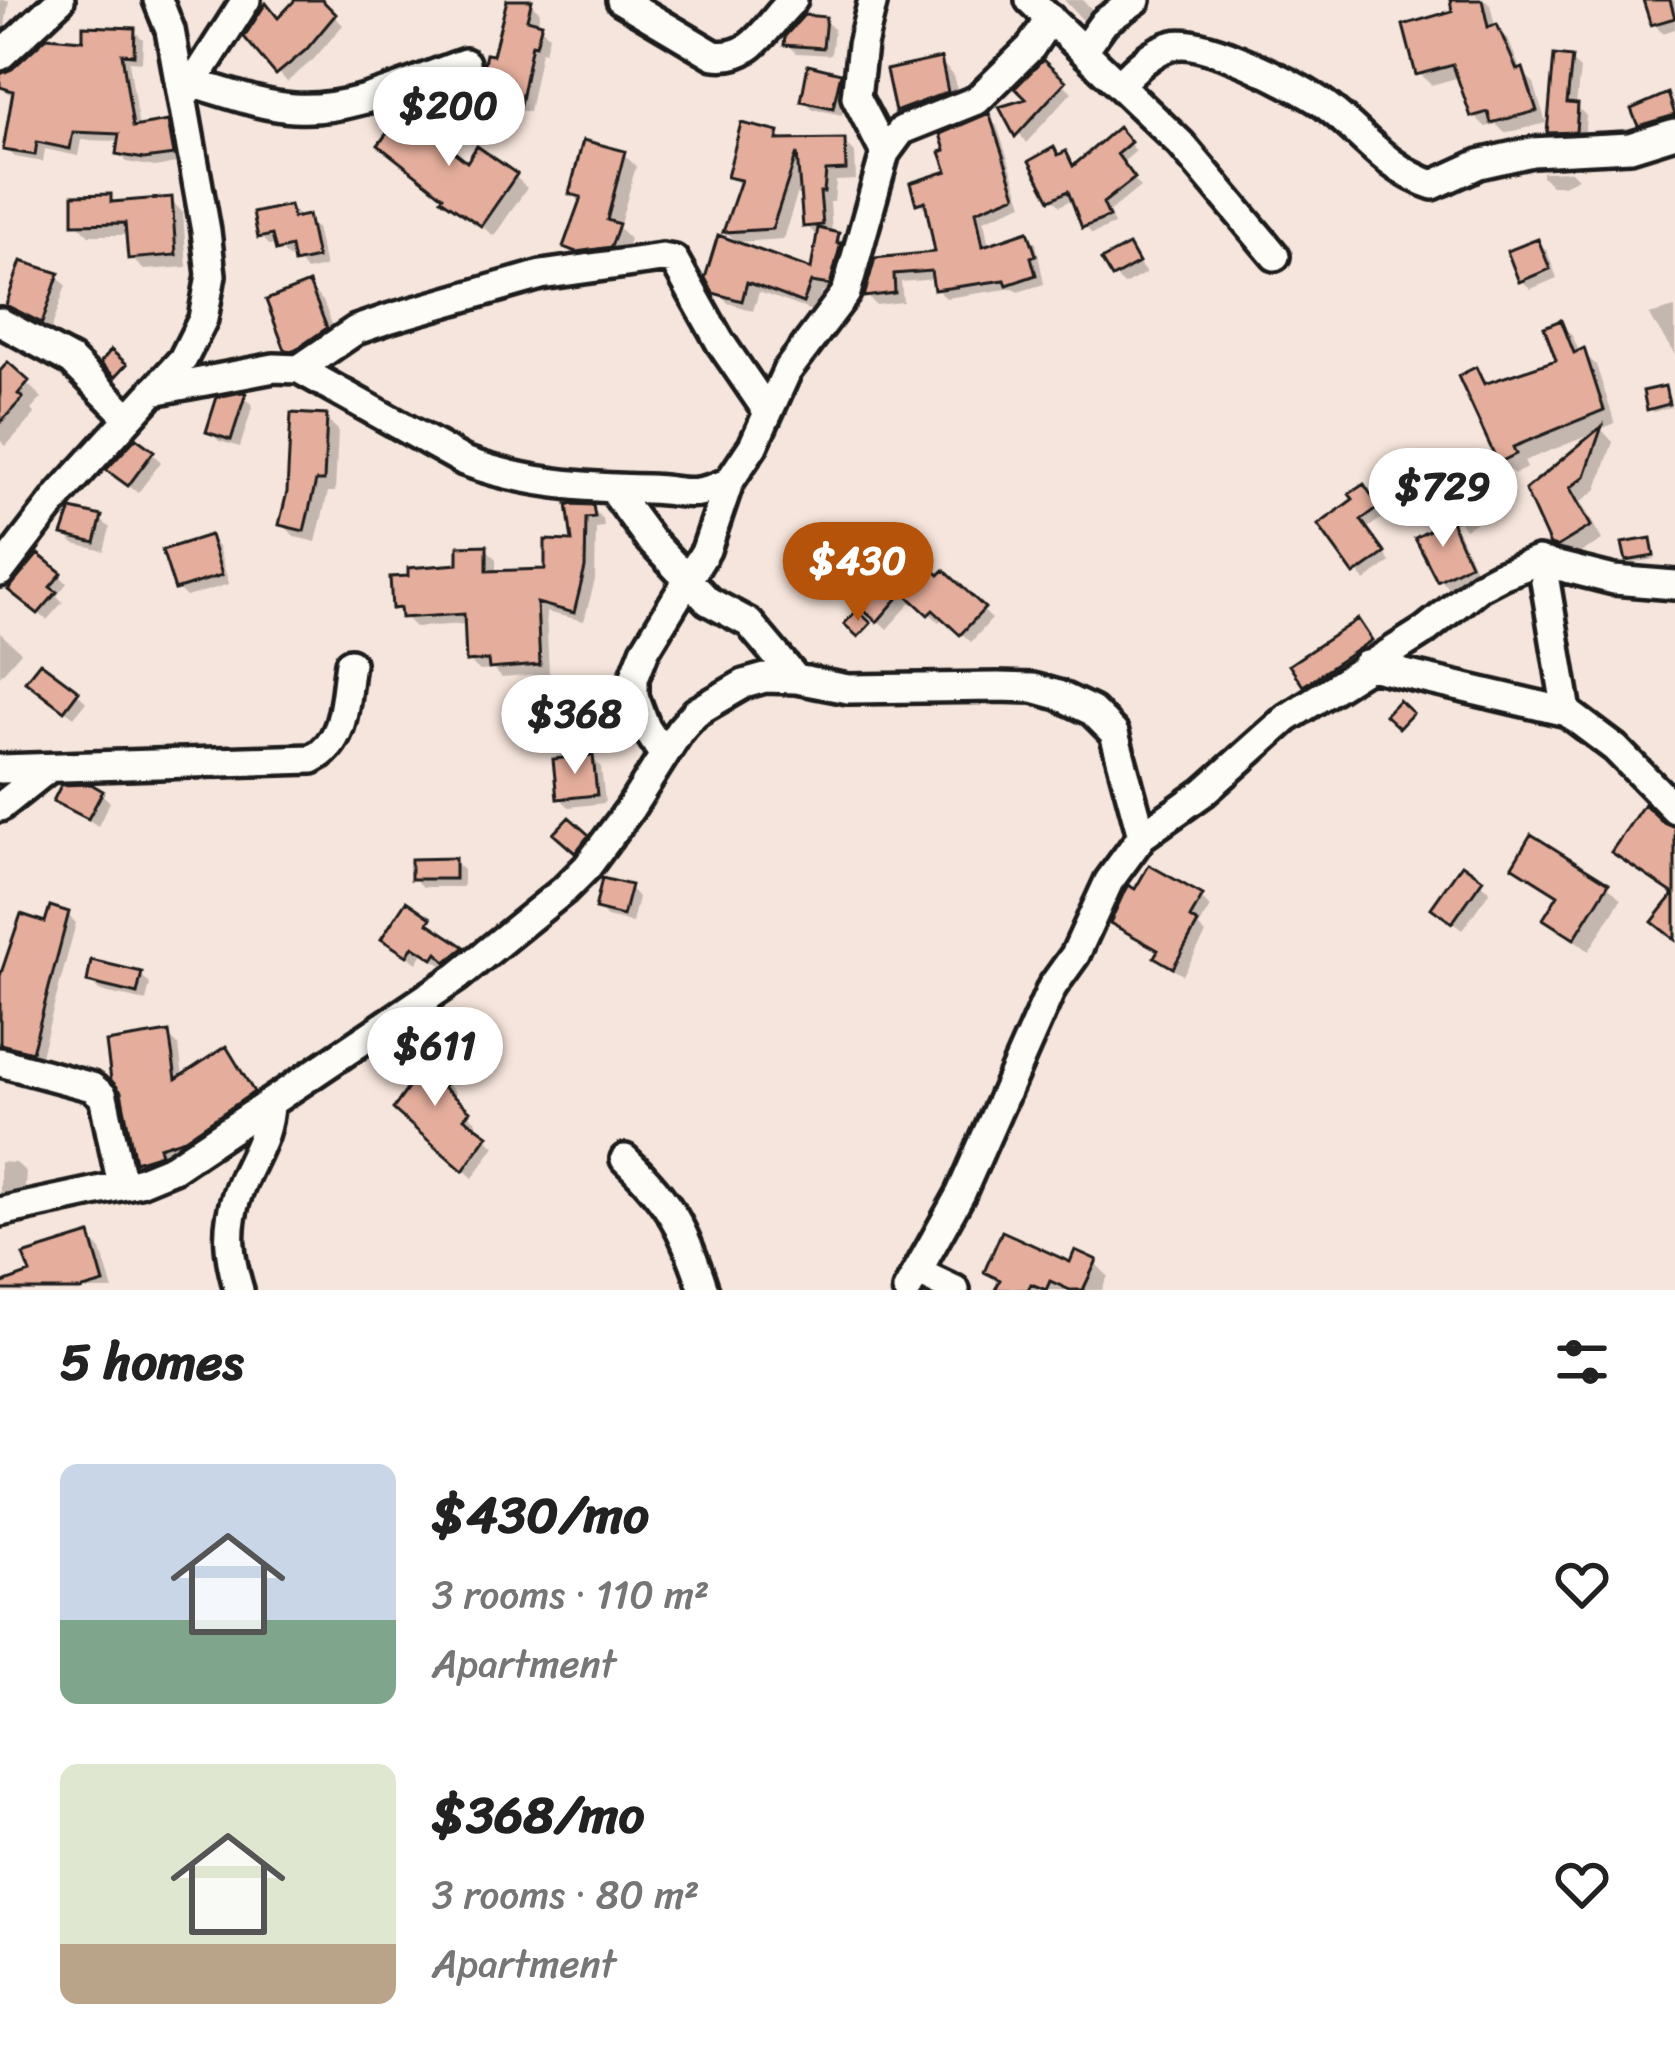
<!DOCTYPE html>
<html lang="en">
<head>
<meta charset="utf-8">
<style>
	body { margin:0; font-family:Sriracha,sans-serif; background:#f2f2f2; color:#222; height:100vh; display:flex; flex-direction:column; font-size:45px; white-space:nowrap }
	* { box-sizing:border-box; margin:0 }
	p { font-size:39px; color:#767676 }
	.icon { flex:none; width:66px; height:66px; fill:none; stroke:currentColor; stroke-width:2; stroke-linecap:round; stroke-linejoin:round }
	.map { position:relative; height:1290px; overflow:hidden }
	.drawer { display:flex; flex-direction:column; background:#fff; flex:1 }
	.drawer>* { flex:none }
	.price { position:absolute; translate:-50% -102px; padding:0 27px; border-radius:42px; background:#fff; color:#222; font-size:39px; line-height:78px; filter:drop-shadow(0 3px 6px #0008) }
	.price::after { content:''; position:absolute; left:50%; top:72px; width:36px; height:27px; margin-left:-18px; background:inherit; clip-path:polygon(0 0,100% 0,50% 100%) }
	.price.active { background:#b45309; color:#fff }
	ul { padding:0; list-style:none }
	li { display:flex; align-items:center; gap:36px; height:300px; padding:0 60px }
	li span { display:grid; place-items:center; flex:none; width:336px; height:240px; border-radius:18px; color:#555 }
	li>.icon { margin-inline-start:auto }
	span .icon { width:144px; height:144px; fill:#fffc; stroke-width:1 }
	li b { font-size:51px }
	h2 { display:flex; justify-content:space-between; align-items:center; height:144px; padding:0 60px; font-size:51px }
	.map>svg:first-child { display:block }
	.shadow { fill:#0003 }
	.building { fill:#e5ae9c; stroke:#1c1c1c; stroke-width:3 }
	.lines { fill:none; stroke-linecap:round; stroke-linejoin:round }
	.minor-casing { stroke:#1c1c1c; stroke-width:36 }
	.path { stroke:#1c1c1c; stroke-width:4.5; stroke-dasharray:12 9; stroke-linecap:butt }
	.minor { stroke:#fdfcf7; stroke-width:27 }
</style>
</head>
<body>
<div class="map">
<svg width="1675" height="1290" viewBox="0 0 1675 1290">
	<rect width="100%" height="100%" fill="#f6e5dc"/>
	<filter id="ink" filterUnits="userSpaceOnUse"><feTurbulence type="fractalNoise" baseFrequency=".00833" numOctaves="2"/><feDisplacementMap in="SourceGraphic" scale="24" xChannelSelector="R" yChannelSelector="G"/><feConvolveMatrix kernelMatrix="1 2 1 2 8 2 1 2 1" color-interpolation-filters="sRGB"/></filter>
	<g filter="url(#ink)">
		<path class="shadow" d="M0 0H9L5 27 13 35 0 47Z
			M300 0H318L343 25 314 59 287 82 248 37 279 21Z
			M510 0 530 3 540 12 537 25 549 35 545 52 541 51 529 112 490 105 481 95 495 59Z
			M1064 0H1083L1096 14 1087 21 1091 29Z
			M1453 0H1486L1490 4 1495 26 1508 39 1521 71 1534 83 1546 123 1505 133 1496 124 1486 127 1474 116 1460 77 1431 85 1419 73 1455 13Z
			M1647 0H1675V29L1663 33 1654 24Z
			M824 20 834 29 831 55 797 53 787 44Z
			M134 31 143 39 142 62 129 61 139 129 167 124 176 133 181 162 155 167 127 162 119 153 121 141 81 140 78 156 45 149 43 162 15 157 6 149 73 113 8 93 0 85 86 43Z
			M1570 60 1580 69 1576 105 1586 116 1584 140 1559 141 1550 132Z
			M940 61 954 76 961 106 912 125 898 111Z
			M1043 64 1072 92 1026 143 1003 108 1031 100Z
			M839 76 848 85 842 115 813 109 804 100Z
			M1667 96 1675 104V127L1650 133 1641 124Z
			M988 117 997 126 1023 204 984 220 989 247 1027 234 1036 243 1044 284 1018 292 1014 288 946 298 936 289 935 279 901 282 903 302 876 305 867 296 877 260 939 255 928 211 919 202 950 173Z
			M1118 131 1136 151 1122 163 1140 187 1109 212 1114 225 1092 234 1085 226 1074 198 1060 206 1053 198 1061 158 1065 155 1075 168Z
			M778 135 786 143 844 142 855 153 856 180 836 181 834 202H830L832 234 849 247 841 295 822 292 815 312 759 292 753 311 728 303 708 278 813 273 817 236 806 225 802 179 783 239 737 242 726 232 742 187 731 176Z
			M623 154 636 166 619 228 630 239 623 258H579L566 246 582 203 572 193Z
			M467 166 515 176 527 188 494 236 445 198Z
			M1571 171 1578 178 1563 185H1551L1542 176V172Z
			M109 197 117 205 171 200 183 213 187 267 144 270 131 258 129 235H89L76 222Z
			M289 208 316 228 325 267 306 271 296 257 288 258 277 244 270 246 261 236Z
			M1538 242 1547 251 1557 278 1531 289 1521 280Z
			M1129 252 1146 273 1124 285 1115 276Z
			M57 276 66 285 51 330 19 314 9 305Z
			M308 287 323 301 339 343 303 364 288 349Z
			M1675 308V355L1649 315Z
			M1560 323 1573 337 1580 354 1583 352 1596 365 1615 423 1601 429 1613 442 1597 489 1581 502 1602 540 1570 559 1553 544 1528 491 1600 431 1524 461 1527 468 1514 474 1500 461 1475 370 1490 385 1560 362Z
			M9 366 42 398 31 410 35 414 6 446 0 440V375Z
			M1664 389 1671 407 1653 412 1650 408Z
			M244 397 253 405 240 447 219 441 210 432Z
			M325 418 338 430 335 492H328L316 542 295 537 283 524Z
			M152 453 161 462 138 493 119 479Z
			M1467 486 1488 515 1465 529 1444 500Z
			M1371 496 1385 516 1366 529 1390 562 1365 581 1322 526Z
			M570 507 592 508 603 519 604 527 596 528 595 580 584 621 546 612 549 674 502 678 494 670 480 671 469 661 467 624 415 627 395 607 486 548 496 559V573L548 572 576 544Z
			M100 519 110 528 104 551 74 544 65 535Z
			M1450 523 1459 532 1477 574 1449 588 1440 579Z
			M209 538 218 547 229 584 186 597 177 588Z
			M1650 541 1656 559 1632 563 1628 559Z
			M914 556 940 579 944 574 992 619 971 642 944 617 939 622 914 599 887 629 866 609Z
			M59 575 67 583 57 596 63 602 47 620 20 598Z
			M1366 632 1379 651 1314 694 1293 666Z
			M0 633 21 652 0 676Z
			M38 690 77 693 86 702 74 717Z
			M592 758 601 767 605 803 569 807 560 798Z
			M101 793 110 802 98 826 57 800Z
			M569 821 596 846 585 860 557 834Z
			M1662 825 1675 829V897L1615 852Z
			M453 861 463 870V887H423L414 878Z
			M1516 865 1607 885 1621 899 1589 951 1547 919 1560 898Z
			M1463 868 1490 891 1462 930 1444 916Z
			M629 887 638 897 632 923 607 917 598 908Z
			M1201 898 1210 907 1199 927 1206 934 1183 975 1167 966 1158 957 1160 953 1113 922Z
			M67 914 76 923 40 1059 0 1049V982L47 925Z
			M429 921 437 932 472 958 458 969 447 959 443 966 423 953 417 963 385 939Z
			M140 974 150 984 146 1001 99 991 90 981Z
			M168 1035 179 1046 183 1077 226 1050 263 1103 149 1171 138 1160Z
			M446 1083 455 1092 451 1098 477 1122 473 1128 495 1146 473 1178 406 1118 414 1086Z
			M0 1162 16 1163 26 1172 24 1199 0 1206Z
			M89 1238 101 1250 113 1290H0L34 1274Z
			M1095 1263 1108 1276 1102 1290H999L1000 1285 987 1272Z"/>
		<path class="building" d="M295 0H322L336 14 306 50 276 75 244 37 266 3 278 18Z
			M507 0H532L527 19 542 23 536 45 532 44 520 105 477 96 486 54 493 55Z
			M1450 0H1482L1488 27 1497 24 1517 70 1523 68 1537 111 1491 123 1488 112 1471 117 1453 65 1416 75 1403 25 1452 11Z
			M1643 0H1670L1675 18 1651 25Z
			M804 15 826 17 823 48 784 45 785 36Z
			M83 26 135 28 134 55 122 54 133 127 168 121 174 155 144 159 116 154 119 134 73 132 70 149 37 142 35 155 3 150 13 91 0 87V74L12 69 47 37 83 40Z
			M1554 55 1572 57 1567 103 1578 104 1576 132 1547 133Z
			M941 58 948 92 895 112 886 70Z
			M1043 60 1066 81 1015 137 999 107 1026 99 1015 88Z
			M808 65 841 73 833 108 801 101Z
			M1668 93 1675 115 1638 126 1631 109Z
			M403 112 467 162 477 146 517 174 481 226 441 199 443 196 378 145Z
			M989 113 1016 195 976 211 983 246 1028 231 1036 255 1031 257 1036 275 1007 285 1005 280 934 290 931 271 894 274 895 293 864 297 875 258 935 252 925 201 916 204 910 183 947 171 940 152 945 150 940 134Z
			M741 123 779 132 777 140 845 139 846 170 826 171 824 192H820L823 225 803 227 797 153 772 229 723 232 741 180 727 177Z
			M1118 127 1131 142 1117 154 1135 178 1103 203 1109 217 1082 228 1068 191 1050 200 1029 161 1054 147 1058 155 1066 151 1073 166Z
			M583 140 625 151 607 220 619 224 611 247 576 252 563 247 581 197 569 194Z
			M111 194V202L172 197 176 255 128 259 125 223 73 224V195Z
			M290 205 293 218 308 215 317 258 294 263 291 247 276 251 272 235 258 238 253 213Z
			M818 228 839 233 837 243H841L830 285 811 282 803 303 747 282 742 301 713 293 705 278 718 235 811 269Z
			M1538 239 1550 269 1519 282 1507 251Z
			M1129 245 1139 263 1112 278 1101 260Z
			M21 261 59 273 42 323 6 305Z
			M309 283 327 328 294 351 285 350 266 300Z
			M1561 320 1574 353 1584 348 1604 410 1513 447 1516 454 1498 463 1458 376 1476 367 1484 384 1556 360 1544 327Z
			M111 350 127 364 115 377 100 363Z
			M8 362 29 381 18 394 23 398 0 423V371Z
			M1665 386 1669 404 1647 410 1643 391Z
			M242 392 246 393 231 440 206 432 217 397Z
			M291 413 327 415 324 481H316L304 531 279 525 287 492Z
			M1602 426 1585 476 1570 488 1591 526 1556 547 1550 545 1525 490Z
			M136 438 154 451 128 486 106 470Z
			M1467 482 1481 505 1453 521 1440 498Z
			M1364 484 1379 507 1361 520 1385 553 1354 575 1318 525 1353 499 1349 494Z
			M567 504 593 505 595 517 586 518 585 568 574 613 537 603 540 665 489 669 488 660 466 662 464 614 401 618 400 608 392 609 390 577 408 576V568L458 564V546L487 545V571L545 569V540L572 541Z
			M71 509 102 516 95 543 62 535Z
			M1450 519 1470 564 1437 581 1415 538Z
			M210 535 222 575 175 590 162 550Z
			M1651 538 1654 556 1626 561 1622 543Z
			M914 552 939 575 944 570 985 608 960 635 933 610 928 615 903 592 877 622 862 609Z
			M38 554 62 573 50 587 57 592 38 614 8 590Z
			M857 610 871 623 858 637 844 624Z
			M1358 619 1372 640 1303 686 1289 665Z
			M40 662 79 691 64 711 25 681Z
			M1399 700 1413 713 1399 728 1385 715Z
			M593 755 597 795 557 799 553 759Z
			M91 784 103 791 88 819 53 801 61 785Z
			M1644 804 1663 822 1675 827V940L1652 922 1674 894 1611 852Z
			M569 817 589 835 575 853 553 834Z
			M1531 834 1609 883 1574 939 1543 919 1558 895 1512 866Z
			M455 858V879H411V859Z
			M1462 864 1483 879 1452 923 1431 908Z
			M1149 865 1203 895 1190 918 1198 923 1173 968 1154 957 1158 950 1110 923 1125 890 1128 885 1135 889Z
			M602 878 631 885 623 916 595 909Z
			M406 901 431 918 428 923 465 947 446 962 437 953 433 959 413 946 407 956 381 939Z
			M50 906 69 912 32 1052 0 1044V976L21 914 45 922Z
			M91 960 142 972 137 994 87 982Z
			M169 1032 176 1079 226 1046 254 1092 185 1139 159 1147 161 1154 135 1162 121 1092 111 1080 106 1042Z
			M399 1044 448 1081 443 1087 470 1111 464 1118 488 1135 463 1171 393 1109 411 1084 384 1064Z
			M1002 1231 1070 1262 1075 1250 1097 1260 1083 1290H1070L1050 1281 1046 1290 1031 1284 1028 1290H995L1000 1280 984 1272Z
			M90 1234 104 1283 80 1290H0V1284L30 1273 23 1255Z"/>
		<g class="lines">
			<g class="minor-casing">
				<path id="minor" d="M621 0 714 55C754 61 768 22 793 0
					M873 0 862 45 856 97 885 153
					M1030 0 1181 144 1275 256
					M1084 50 1104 22 1136 0
					M0 56 60 0
					M193 83C225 92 260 106 294 108 352 112 411 82 465 63
					M1121 83C1135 68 1153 50 1174 45 1203 37 1295 85 1321 102 1361 130 1385 169 1433 185L1479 164 1532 152 1630 147 1675 133
					M186 94 246 0
					M0 322 72 361 128 417
					M299 369 356 330 391 318 541 275 662 258 674 260 720 342 768 412
					M153 391 274 368 299 369 464 461C524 483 584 488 648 489 686 490 689 500 729 482
					M614 491 650 540 708 601 749 623 796 679
					M1547 563 1545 581 1567 712
					M0 572 60 494 183 359 203 319 211 275 206 231 170 30 158 0
					M1366 665 1567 712 1615 748 1675 809
					M663 754 646 728 634 696V678L645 650 706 550 729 482 753 446 787 371 846 293 885 153 902 130 977 100 1031 47 1050 18
					M0 769 312 759C347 742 344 698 350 663
					M0 807 49 768
					M0 1062 92 1087 103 1096 122 1185
					M625 1159C671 1203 684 1229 704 1290
					M0 1212 139 1182 173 1168 457 977 564 890 587 867 630 809 680 730 696 712 744 684 765 678 796 679 848 689 998 687 1033 688 1058 695 1092 711 1114 733 1142 836
					M917 1272 955 1290
					M239 1290C229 1257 225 1229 237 1195 248 1162 268 1140 269 1104
					M907 1290 961 1193 1052 987 1075 955 1109 881 1142 836 1204 792 1287 718 1424 631 1480 586 1501 575 1538 561 1614 580 1675 585"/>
			</g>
			<path class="path" d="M577 702 613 698"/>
			<use href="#minor" class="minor"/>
		</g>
	</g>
</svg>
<b class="price" style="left:449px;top:169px">$200</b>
<b class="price" style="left:1443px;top:550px">$729</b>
<b class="price active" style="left:858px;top:624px">$430</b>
<b class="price" style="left:575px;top:777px">$368</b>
<b class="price" style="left:435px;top:1109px">$611</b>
</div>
<section class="drawer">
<h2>5 homes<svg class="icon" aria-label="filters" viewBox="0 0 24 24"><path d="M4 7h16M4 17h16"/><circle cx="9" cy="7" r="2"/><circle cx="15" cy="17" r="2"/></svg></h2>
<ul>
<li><span style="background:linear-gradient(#c9d6e8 65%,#7fa58c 0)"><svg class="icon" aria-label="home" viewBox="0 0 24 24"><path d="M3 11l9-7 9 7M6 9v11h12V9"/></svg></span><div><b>$430/mo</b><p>3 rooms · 110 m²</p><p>Apartment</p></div><svg class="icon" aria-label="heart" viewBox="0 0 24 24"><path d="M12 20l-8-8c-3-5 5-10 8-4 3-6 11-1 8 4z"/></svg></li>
<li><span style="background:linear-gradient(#dfe7d0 75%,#b9a48a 0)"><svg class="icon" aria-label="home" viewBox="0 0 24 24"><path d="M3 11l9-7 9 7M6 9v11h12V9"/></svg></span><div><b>$368/mo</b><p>3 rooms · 80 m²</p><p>Apartment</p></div><svg class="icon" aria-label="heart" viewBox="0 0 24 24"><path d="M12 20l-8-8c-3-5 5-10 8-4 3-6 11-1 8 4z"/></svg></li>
</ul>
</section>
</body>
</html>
